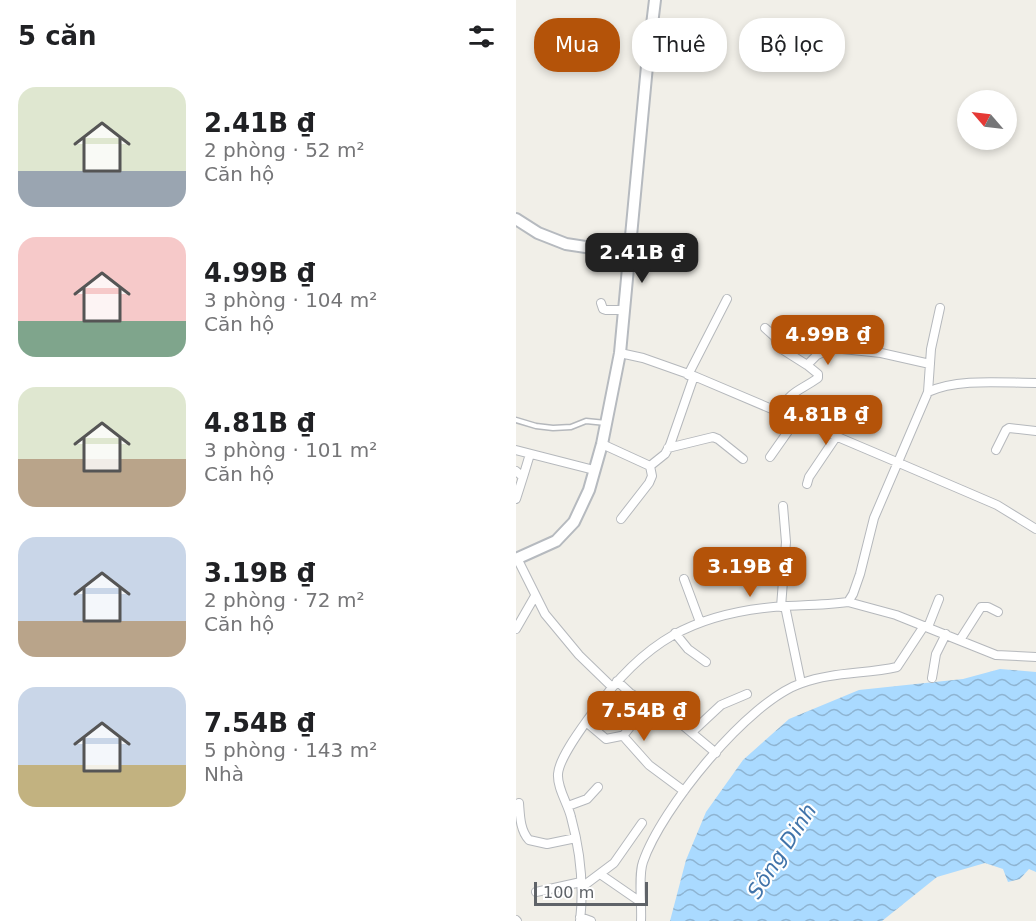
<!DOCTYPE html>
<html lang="vi">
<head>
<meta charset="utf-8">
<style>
	body { margin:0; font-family:"DejaVu Sans",sans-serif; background:#f2f2f2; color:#202124; height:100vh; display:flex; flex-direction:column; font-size:22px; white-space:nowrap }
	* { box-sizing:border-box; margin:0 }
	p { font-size:20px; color:#757577 }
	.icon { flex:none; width:33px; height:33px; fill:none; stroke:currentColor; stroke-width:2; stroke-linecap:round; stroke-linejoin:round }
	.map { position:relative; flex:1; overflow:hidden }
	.details { display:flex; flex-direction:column; background:#fff; width:516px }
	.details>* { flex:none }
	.hud { position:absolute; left:18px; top:18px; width:411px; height:54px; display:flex; gap:12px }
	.needle { width:39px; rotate:298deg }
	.buttons { position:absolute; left:441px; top:90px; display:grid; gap:12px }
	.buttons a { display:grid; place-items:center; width:60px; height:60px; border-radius:50%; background:#fff; box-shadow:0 3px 9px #0003; font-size:30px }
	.scale { position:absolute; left:18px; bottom:15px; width:114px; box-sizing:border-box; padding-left:6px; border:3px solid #5f6368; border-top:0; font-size:16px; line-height:21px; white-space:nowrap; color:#5f6368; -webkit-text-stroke:4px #fff; paint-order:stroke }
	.price { position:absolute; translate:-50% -51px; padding:0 14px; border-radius:12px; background:#b45309; color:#fff; font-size:20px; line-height:39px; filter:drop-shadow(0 2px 3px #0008) }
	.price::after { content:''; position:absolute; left:50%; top:36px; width:18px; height:14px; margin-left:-9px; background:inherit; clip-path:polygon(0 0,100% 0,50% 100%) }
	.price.selected { background:#222; color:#fff }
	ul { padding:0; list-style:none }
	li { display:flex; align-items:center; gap:18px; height:150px; padding:0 18px }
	li span { display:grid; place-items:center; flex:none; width:168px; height:120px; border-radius:18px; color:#555 }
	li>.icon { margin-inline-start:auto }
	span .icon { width:72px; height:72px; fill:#fffc; stroke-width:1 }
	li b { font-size:26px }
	h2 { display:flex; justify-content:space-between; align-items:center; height:72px; padding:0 18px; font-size:26px }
	.chip { padding:0 21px; border-radius:24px; background:#fff; box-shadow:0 3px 9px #0003; font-size:21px; line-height:54px }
	.chip.selected { background:#b45309; color:#fff }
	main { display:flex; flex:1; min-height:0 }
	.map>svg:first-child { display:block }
	.water { fill:url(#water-waves) }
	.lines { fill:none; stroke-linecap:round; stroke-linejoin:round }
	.lane-casing { stroke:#b5b8bc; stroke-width:7 }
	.street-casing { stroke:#b5b8bc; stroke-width:10 }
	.secondary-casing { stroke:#b6babf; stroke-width:14 }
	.lane { stroke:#fff; stroke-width:4 }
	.street { stroke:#fff; stroke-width:8 }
	.secondary { stroke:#fff; stroke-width:10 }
	.labels { text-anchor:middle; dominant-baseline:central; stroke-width:4.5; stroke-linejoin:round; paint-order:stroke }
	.water-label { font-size:21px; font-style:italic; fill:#4174aa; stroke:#fff }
</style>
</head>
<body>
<main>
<section class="details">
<h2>5 căn<svg class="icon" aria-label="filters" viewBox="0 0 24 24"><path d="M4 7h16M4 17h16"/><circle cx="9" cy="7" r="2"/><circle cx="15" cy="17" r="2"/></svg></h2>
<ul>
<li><span style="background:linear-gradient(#dfe7d0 70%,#9aa5b1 0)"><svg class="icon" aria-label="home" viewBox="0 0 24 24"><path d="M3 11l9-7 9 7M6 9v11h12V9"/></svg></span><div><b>2.41B ₫</b><p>2 phòng · 52 m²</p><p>Căn hộ</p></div></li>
<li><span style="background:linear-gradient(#f6c9c9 70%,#7fa58c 0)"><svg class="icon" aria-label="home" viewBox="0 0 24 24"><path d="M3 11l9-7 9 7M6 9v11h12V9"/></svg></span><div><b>4.99B ₫</b><p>3 phòng · 104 m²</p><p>Căn hộ</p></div></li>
<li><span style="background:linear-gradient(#dfe7d0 60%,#b9a48a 0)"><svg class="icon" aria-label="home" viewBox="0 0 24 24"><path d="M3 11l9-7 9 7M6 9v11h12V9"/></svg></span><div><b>4.81B ₫</b><p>3 phòng · 101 m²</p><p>Căn hộ</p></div></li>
<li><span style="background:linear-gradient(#c9d6e8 70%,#b9a48a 0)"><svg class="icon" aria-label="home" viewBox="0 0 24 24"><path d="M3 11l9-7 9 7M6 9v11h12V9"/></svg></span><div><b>3.19B ₫</b><p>2 phòng · 72 m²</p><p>Căn hộ</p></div></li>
<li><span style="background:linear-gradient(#c9d6e8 65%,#c2b280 0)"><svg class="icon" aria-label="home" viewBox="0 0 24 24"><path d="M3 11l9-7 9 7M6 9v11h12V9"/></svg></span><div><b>7.54B ₫</b><p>5 phòng · 143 m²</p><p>Nhà</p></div></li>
</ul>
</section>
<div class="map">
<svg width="520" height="921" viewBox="0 0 520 921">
	<defs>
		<pattern id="water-waves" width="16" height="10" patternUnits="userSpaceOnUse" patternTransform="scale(1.5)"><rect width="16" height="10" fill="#aadaff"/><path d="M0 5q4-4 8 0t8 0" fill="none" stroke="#8eb4d2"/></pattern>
	</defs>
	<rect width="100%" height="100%" fill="#f1efe8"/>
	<path class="water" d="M484 669 520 672V872L513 869 504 879 492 882 487 869 469 863 421 877 366 921H154L170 860 190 812 227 760 273 719 343 690 447 679Z"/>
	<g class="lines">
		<g class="lane-casing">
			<path id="lane" d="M0 420 20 426 37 428 55 427 70 421 90 423"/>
		</g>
		<g class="street-casing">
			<path id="street" d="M85 303 87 309 90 310H108
				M249 328 259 337 261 346 291 365 302 374V378C282 392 277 389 262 412
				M104 353 127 358 178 376 383 463 481 505 520 529
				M291 365 301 355 317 348 365 353 414 364
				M172 375 211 299
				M412 392 415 349 424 308
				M86 444 134 466
				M152 448 197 437 202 439 227 459
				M0 450 78 470
				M480 450 490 430 493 428 520 431
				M254 457 280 420
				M134 466 149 454 154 445 178 376
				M0 471 7 477 0 499
				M7 477 14 454
				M291 484 293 477 320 437
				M105 519 133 483 136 476 134 466
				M1 558 29 614 63 655 96 687
				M168 579 184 622
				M332 602 380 615 480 655 520 657
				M269 606 285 683
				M265 607 270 542 267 506
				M412 627 423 599
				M0 629 19 596
				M159 633 172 649 190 662
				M444 640 465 607H472L482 612
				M416 678 420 654 430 634
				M101 681 114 693 158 718 200 753
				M70 722 90 739 105 736 108 737 133 765 168 791
				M176 732 205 705 231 694
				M107 736 132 704
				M3 803C4 816 4 830 13 840L31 844 60 838
				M52 806 71 799 82 787
				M84 874 126 903
				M66 887 98 863 126 823
				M20 892 65 882
				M64 917 75 921
				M0 920 1 921
				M64 921C68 887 64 850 55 817 52 804 41 788 42 774 43 758 65 729 75 715 127 641 178 612 269 606 290 605 311 605 332 602L337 594 344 574 358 518 412 392C442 378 487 383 520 383
				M125 921C126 905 122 875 127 862 145 809 232 701 286 683 316 672 350 674 381 667L408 626"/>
		</g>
		<g class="secondary-casing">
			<path id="secondary" d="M0 219 22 233 50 244 115 254
				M0 559 40 541 58 522 73 490 86 444 104 353 131 66 139 0"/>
		</g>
		<use href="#lane" class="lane"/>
		<use href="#street" class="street"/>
		<use href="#secondary" class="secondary"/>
	</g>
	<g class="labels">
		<g class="water-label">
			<text transform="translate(266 851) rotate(-57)">Sông Dinh</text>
		</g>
	</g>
</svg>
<div class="buttons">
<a><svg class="needle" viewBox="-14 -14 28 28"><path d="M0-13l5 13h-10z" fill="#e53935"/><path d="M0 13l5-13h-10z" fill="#757577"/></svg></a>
</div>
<div class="scale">100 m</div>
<b class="price selected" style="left:126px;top:284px">2.41B ₫</b>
<b class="price" style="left:312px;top:366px">4.99B ₫</b>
<b class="price" style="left:310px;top:446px">4.81B ₫</b>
<b class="price" style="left:234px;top:598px">3.19B ₫</b>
<b class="price" style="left:128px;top:742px">7.54B ₫</b>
<div class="hud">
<a class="chip selected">Mua</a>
<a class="chip">Thuê</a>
<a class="chip">Bộ lọc</a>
</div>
</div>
</main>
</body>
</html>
